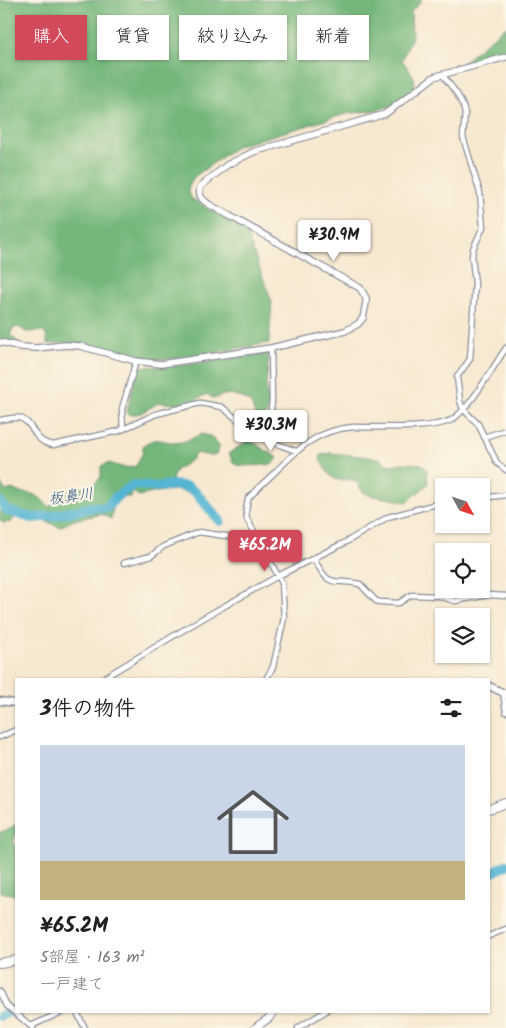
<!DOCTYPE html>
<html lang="ja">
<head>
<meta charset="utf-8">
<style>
	body { margin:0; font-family:Kalam,"Klee One",sans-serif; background:#f2f2f2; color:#202124; height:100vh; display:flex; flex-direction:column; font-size:19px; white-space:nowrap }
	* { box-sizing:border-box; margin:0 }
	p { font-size:16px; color:#757577 }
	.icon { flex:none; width:28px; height:28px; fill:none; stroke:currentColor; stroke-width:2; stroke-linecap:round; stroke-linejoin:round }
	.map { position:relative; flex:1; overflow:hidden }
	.sheet { position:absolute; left:15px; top:678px; width:475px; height:335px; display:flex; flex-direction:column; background:#fff; border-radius:0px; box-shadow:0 1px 4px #0004 }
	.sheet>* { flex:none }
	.top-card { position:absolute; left:15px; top:15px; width:476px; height:45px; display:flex; gap:10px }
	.needle { width:32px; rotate:130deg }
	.controls { position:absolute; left:435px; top:478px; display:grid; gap:10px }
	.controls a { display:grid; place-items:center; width:55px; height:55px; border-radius:0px; background:#fff; box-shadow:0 1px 4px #0004; font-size:25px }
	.price { position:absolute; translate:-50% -42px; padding:0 11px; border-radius:5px; background:#fff; color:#222; font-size:16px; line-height:32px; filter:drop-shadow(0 1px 2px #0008) }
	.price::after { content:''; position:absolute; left:50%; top:30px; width:15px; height:11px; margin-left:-8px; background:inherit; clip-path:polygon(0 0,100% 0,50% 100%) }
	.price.active { background:#d1495b; color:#fff }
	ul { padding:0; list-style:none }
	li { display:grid; align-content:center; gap:10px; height:265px; padding:0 25px }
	li span { display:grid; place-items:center; height:155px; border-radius:0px; color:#555 }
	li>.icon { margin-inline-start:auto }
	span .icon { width:90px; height:90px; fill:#fffc; stroke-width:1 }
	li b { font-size:21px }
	h2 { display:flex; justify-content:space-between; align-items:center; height:60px; padding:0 25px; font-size:21px }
	.pill { padding:0 18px; border-radius:0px; background:#fff; box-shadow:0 1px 4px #0004; font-size:18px; line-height:45px }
	.pill.active { background:#d1495b; color:#fff }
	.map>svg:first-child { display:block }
	.forest { fill:#74b77a; stroke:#48736c }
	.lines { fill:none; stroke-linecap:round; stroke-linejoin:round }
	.river { stroke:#54b5d3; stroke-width:10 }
	.minor-casing { stroke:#898c97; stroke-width:7 }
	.tertiary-casing { stroke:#898c97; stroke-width:8 }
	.secondary-casing { stroke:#898c97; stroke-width:9 }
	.primary-casing { stroke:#898c97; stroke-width:9 }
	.trunk-casing { stroke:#898c97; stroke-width:10 }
	.minor { stroke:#fff; stroke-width:4.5 }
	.tertiary { stroke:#fff; stroke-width:5.5 }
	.secondary { stroke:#fff; stroke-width:6 }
	.primary { stroke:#fff; stroke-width:7 }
	.trunk { stroke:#fff; stroke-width:8 }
	.labels { text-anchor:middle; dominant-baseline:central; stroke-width:4.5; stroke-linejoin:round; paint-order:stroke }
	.water-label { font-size:15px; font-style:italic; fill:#2c5781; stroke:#fcf5e5 }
</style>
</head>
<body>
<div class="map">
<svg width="506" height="1028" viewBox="0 0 506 1028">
	<rect width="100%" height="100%" fill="#fcf5e5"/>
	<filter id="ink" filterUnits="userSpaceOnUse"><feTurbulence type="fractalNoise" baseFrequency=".02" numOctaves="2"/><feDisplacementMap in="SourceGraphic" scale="10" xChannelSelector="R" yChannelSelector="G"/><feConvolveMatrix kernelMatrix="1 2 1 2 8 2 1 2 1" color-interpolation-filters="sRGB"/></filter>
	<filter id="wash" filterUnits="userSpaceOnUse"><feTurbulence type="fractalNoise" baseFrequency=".0096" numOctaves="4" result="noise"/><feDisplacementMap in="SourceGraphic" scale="20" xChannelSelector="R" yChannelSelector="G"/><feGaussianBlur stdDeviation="1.12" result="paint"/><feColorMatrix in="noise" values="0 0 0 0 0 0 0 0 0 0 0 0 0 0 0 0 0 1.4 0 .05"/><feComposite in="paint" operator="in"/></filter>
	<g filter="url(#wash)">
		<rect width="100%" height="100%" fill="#f7e8d0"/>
		<path class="forest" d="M0 0H422L411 12 412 37 402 60 414 77 415 87 393 105 377 110 346 114 237 146 194 177 188 189 191 198 246 232 272 302 269 343 178 359H142L89 345 69 343 47 344V337L43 331 26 332 19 327 13 328 10 335 16 340 17 345 0 340Z
			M506 26V53L461 64Z
			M269 354 266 386 269 408 267 413 260 421C253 416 253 403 247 400 241 397 237 398 231 394L223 395 214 399 207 394C188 405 181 406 160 402L141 413 130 415 127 411 138 366C183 370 225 357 269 354Z
			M201 434 210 436 220 446 216 455 211 456 196 453C194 456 191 461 187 463 178 469 173 470 172 482L188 485 196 497C179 485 158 492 139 496L133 492 131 497H124L114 503 111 519 102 514 74 520 60 527 47 522 41 514 20 513 11 522 3 523 0 520V483L6 491 12 489C20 495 32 491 40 498 43 500 46 505 49 507L64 494 75 488 92 487 101 477V466L109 463 125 468 136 466 143 452V446C159 433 163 445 182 442 189 440 195 437 201 434Z
			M248 441H251L278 458 273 464 266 465 242 466 237 465 233 462 229 453Z
			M330 453 379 458 389 465 402 463 422 464 427 469 428 484 407 502 369 495 362 491C352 470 343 486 332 477 327 473 323 465 320 460L321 455Z
			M16 824V835L13 843 16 846V895L0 892V832L8 830Z"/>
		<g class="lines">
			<path class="river" d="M0 502 8 511 32 518 51 516 93 507 106 508 117 496 133 485 156 487 172 485 188 487 196 493 220 521
				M489 874 506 865
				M0 1016 16 1009"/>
		</g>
	</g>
	<g filter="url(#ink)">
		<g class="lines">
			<g class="minor-casing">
				<path id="minor" d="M442 74 457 94 463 106 465 114 463 137 480 193 483 227 473 249 472 257 475 284 470 359 457 377 460 401 463 409 478 424 497 463 506 470
					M271 348 272 401 268 436 272 442 296 451
					M0 420C6 419 14 417 20 418 35 423 32 442 53 445L119 431 156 414 200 403 222 407 242 423 268 432
					M123 429 122 409 136 361
					M484 437 506 430
					M481 498 506 495
					M314 559C331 590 330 578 360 584L376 601 380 602 399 603 411 595 439 596 455 601 488 595 506 596
					M124 563 151 556 164 546 199 532 259 541
					M102 679 205 617 278 576 346 542 388 517 444 502
					M266 679 273 667 284 618 282 583 247 519 246 510 248 499C255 490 265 482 273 474 298 449 316 430 353 427 376 427 435 430 453 419 471 407 493 367 506 348
					M503 692 506 712
					M0 737 16 730
					M489 936 506 929
					M0 991 7 1006 33 1028
					M76 1011 85 1028
					M31 1026 64 1011
					M298 1028 326 1011"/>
			</g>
			<g class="tertiary-casing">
				<path id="tertiary" d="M0 342 21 347 36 348 66 345 80 346 136 361 161 364 271 348 345 331 358 324 363 318 366 303V298L360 288 210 205C202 200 197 195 201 186L227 165 253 152 385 114 434 77 506 57"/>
			</g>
			<g class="secondary-casing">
				<path id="secondary" d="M489 686 506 694
					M0 701 16 703"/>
			</g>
			<g class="primary-casing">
				<path id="primary" d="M255 1028 269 1018 274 1011"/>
			</g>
			<g class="trunk-casing">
				<path id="trunk" d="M489 809 506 803
					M0 963 16 960"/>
			</g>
			<use href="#minor" class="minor"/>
			<use href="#tertiary" class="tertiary"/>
			<use href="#secondary" class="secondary"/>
			<use href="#primary" class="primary"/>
			<use href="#trunk" class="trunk"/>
		</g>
	</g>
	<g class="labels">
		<g class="water-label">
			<text transform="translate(71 497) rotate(-8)">板鼻川</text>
		</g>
	</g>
</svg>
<div class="controls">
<a><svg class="needle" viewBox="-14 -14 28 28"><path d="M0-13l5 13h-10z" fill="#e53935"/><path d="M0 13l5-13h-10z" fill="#757577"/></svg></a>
<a><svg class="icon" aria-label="locate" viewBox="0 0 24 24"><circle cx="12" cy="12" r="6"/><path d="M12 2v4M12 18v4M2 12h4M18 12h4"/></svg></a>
<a><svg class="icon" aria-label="layers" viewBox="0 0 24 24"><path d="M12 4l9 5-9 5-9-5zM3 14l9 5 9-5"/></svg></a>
</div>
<b class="price" style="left:334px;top:262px">¥30.9M</b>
<b class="price" style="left:271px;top:452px">¥30.3M</b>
<b class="price active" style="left:265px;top:572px">¥65.2M</b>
<div class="top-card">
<a class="pill active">購入</a>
<a class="pill">賃貸</a>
<a class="pill">絞り込み</a>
<a class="pill">新着</a>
</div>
<section class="sheet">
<h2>3件の物件<svg class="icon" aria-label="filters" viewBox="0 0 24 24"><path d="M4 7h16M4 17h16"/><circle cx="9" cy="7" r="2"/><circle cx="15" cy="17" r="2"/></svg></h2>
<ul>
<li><span style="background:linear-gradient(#c9d6e8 75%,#c2b280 0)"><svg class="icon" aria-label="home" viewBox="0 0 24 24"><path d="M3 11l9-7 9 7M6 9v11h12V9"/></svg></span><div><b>¥65.2M</b><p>5部屋 · 163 m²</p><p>一戸建て</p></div></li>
</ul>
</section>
</div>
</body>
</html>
